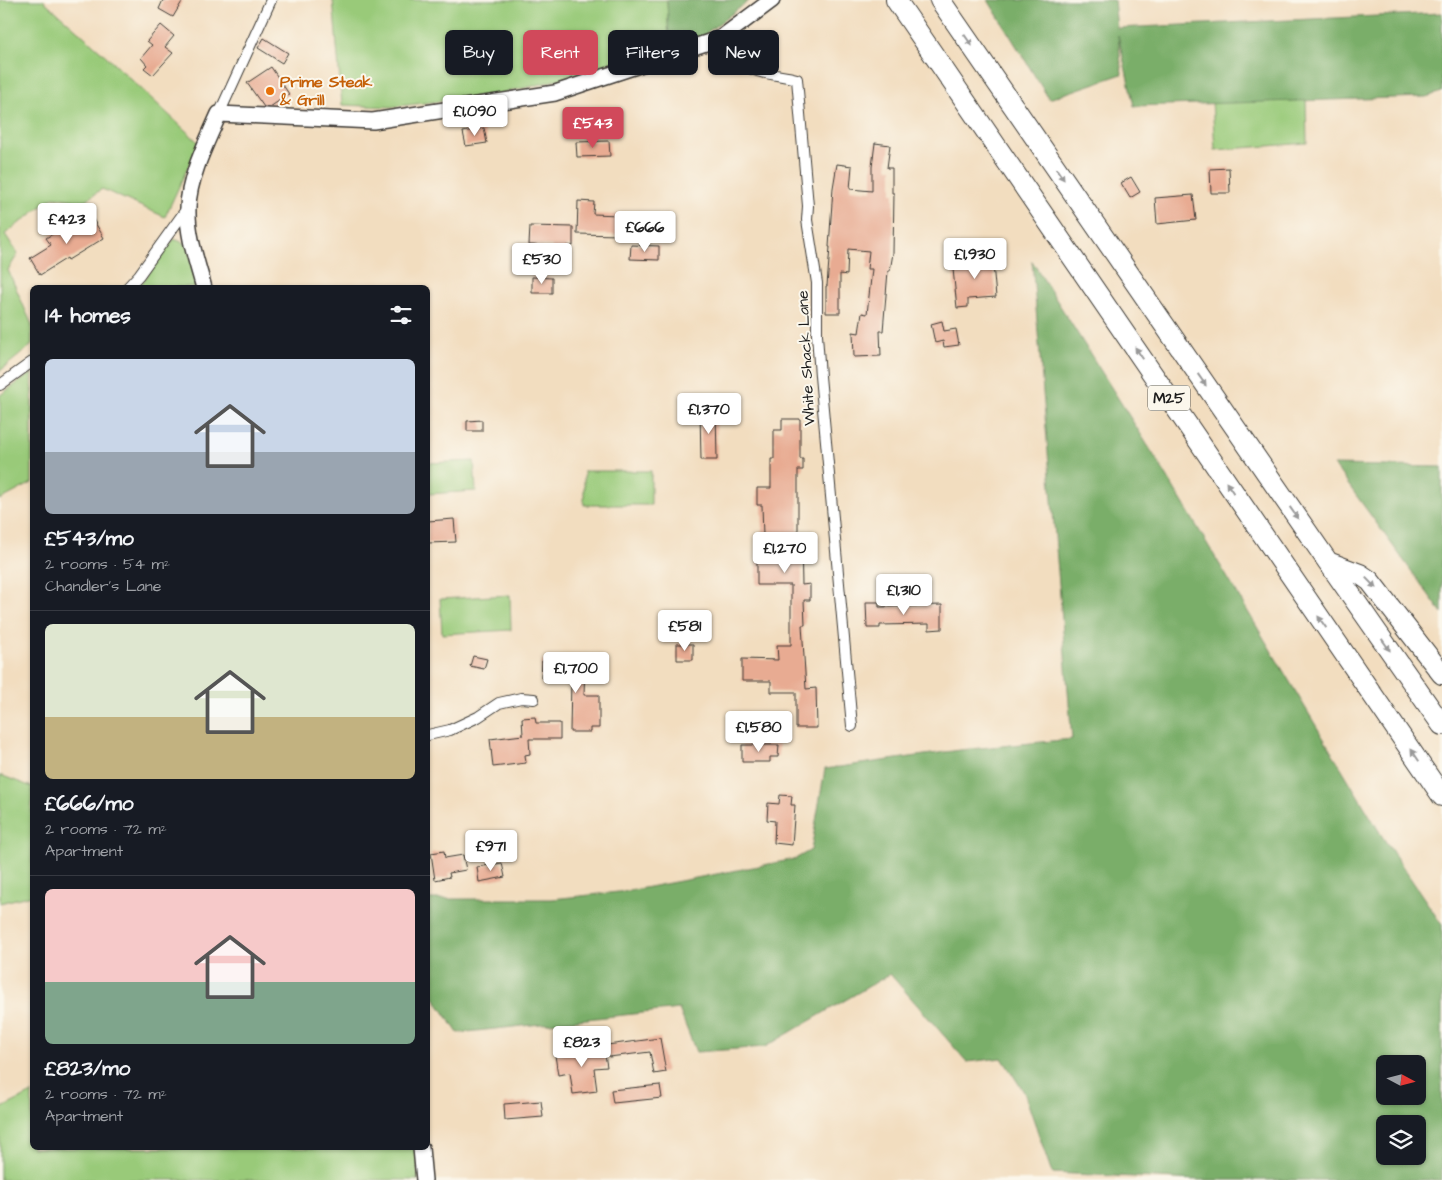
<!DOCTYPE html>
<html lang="en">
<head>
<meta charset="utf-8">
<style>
	body { margin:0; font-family:"Architects Daughter",sans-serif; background:#20242c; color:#f1f3f6; height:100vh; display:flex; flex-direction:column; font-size:19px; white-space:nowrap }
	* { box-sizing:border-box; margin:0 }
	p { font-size:16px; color:#9ea1a6 }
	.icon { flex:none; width:28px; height:28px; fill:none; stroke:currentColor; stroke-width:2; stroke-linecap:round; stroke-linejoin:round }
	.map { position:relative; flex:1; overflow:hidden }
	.side { position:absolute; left:30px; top:285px; width:400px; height:865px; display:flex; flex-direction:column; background:#171b24; border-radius:8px; box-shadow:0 1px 4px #0004 }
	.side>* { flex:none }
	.top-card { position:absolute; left:445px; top:30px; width:475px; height:45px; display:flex; gap:10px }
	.needle { width:32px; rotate:97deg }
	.buttons { position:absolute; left:1376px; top:1055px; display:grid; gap:10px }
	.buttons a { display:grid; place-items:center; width:50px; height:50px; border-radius:8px; background:#171b24; box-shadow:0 1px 4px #0004; font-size:25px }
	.price { position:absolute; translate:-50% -42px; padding:0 11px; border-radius:5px; background:#fff; color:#222; font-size:16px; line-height:32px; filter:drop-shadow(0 1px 2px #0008) }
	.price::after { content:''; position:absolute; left:50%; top:30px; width:15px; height:11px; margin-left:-8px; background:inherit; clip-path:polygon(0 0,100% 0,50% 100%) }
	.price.selected { background:#d1495b; color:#fff }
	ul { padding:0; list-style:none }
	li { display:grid; align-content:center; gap:10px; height:265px; padding:0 15px }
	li+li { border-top:1px solid #363941 }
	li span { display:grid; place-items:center; height:155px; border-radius:8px; color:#555 }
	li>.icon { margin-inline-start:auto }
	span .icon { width:90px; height:90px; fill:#fffc; stroke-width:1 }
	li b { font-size:21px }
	h2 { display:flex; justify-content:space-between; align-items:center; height:60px; padding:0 15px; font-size:21px }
	.pill { padding:0 18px; border-radius:8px; background:#171b24; box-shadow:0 1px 4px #0004; font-size:18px; line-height:45px }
	.pill.selected { background:#d1495b; color:#fff }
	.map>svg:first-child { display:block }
	.green { fill:#99ca79; stroke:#5a734a }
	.forest { fill:#7aae69; stroke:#4b6542; fill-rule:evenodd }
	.building { fill:#e8ab92 }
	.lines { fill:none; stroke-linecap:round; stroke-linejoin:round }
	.street-casing { stroke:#3c3934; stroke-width:12 }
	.secondary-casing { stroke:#3c3934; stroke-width:18 }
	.highway-casing { stroke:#3c3934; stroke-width:22 }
	.street { stroke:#fff; stroke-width:10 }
	.secondary { stroke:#fff; stroke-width:15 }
	.highway { stroke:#fff; stroke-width:20 }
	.oneway { fill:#999 }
	.food-dot { fill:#e8710a; stroke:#fbf7ec; stroke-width:2 }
	.labels { text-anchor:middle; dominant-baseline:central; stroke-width:4; stroke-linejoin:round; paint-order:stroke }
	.shield { fill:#fbf7ec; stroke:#5f5e5a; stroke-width:1 }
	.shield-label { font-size:15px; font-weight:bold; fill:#1c1c1c }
	.food-label { font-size:16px; font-weight:bold; fill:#c56008; stroke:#fbf7ec; text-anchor:start }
	.street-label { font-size:16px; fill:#1c1c1c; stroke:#fbf7ec }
</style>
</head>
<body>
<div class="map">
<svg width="1442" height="1180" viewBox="0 0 1442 1180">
	<rect width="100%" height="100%" fill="#fbf7ec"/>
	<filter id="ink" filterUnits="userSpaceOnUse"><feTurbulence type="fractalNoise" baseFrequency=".02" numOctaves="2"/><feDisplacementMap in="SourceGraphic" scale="10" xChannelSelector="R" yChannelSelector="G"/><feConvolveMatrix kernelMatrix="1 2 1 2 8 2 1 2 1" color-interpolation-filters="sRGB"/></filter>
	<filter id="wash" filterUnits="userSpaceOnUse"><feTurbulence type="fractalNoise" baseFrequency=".0096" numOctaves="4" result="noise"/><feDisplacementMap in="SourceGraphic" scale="20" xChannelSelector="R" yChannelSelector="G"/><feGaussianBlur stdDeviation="1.12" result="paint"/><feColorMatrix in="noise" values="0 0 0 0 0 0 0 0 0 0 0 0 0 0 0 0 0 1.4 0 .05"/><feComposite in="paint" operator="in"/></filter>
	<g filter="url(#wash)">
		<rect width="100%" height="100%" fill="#f2ddbf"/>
		<path class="green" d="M0 0H43L103 53 199 143 165 217 102 189 83 202 54 197 5 234 18 254 8 270 32 325V345L0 371Z
			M333 0H667L669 41 585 72 534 86 492 95 391 107 342 105Z
			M1306 98 1307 143 1215 150 1212 101Z
			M174 239 187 244 199 287 138 288Z
			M32 373V483L0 500V395Z
			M474 461 476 491 428 494V463Z
			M584 471H651V505H584Z
			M510 595 511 630 442 634 440 599Z
			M0 776H3L32 787V895L0 903Z
			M32 1093V1148H417L418 1180H0V1109Z"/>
		<path class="forest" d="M667 0H750L709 31 700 40 669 41Z
			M988 0H1114L1117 28 1442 13V92L1426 97 1134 106 1118 35 1122 74 1049 99Z
			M1032 261 1165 473 1382 836 1442 925V1180H1199L1052 1173 1024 1092 1002 1058 967 1062 890 974 765 1047 696 1052 679 1009 458 1033 428 989V899H552L628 891 795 859 811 850 825 769 960 750 1072 739ZM1385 1064H1418V1096H1385ZM1385 1124H1418V1156H1385Z
			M1334 465 1442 467V613Z"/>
		<g id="blocks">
			<path class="building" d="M163 0H183L173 17 159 9Z
				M161 25 174 36 165 47 173 53 153 75 144 68 147 65 141 58 152 45 147 41Z
				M264 38 288 53 282 63 258 48Z
				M271 67 289 94 270 107H264L247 83Z
				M484 128 487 143 466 146 463 132Z
				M609 141 610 156 577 157 576 142Z
				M875 143 890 145 887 168H892V193H894L893 253 890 271H888L883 331H880L881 356 854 357 853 332 859 333 862 313 867 314 872 269H867L869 251 848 249 847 275 840 274V313H826V286H827L830 247H829L833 188 837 164 852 166 850 189 872 191V167Z
				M1229 168 1230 193H1211L1210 169Z
				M1131 177 1140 192 1130 198 1121 183Z
				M1193 195 1196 220 1157 224 1155 198Z
				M578 201 594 202 593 214 619 215V235L577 234Z
				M93 219 104 238 68 260 67 258 40 275 30 258 51 245 46 238 72 222 76 229Z
				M530 226 573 227V246H566V256H552V246L529 245Z
				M631 245 659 246V260L630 259Z
				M992 253 996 297 968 299V307L957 308 953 269 972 267 970 255Z
				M532 277 552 278V293H532Z
				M942 321 944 331 956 329 959 345 944 347 943 341 935 343 931 324Z
				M716 409 717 460H701L700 410Z
				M782 419H800V459H803V470H798V540H801L802 585 810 584V600H804L805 625H802L806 689 816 688 817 728H796V692H771V681H742V659L778 660 777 645H791V585H757V561H771V536H763L762 505H757V488H771V459H774V430H782Z
				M482 420V431H467V421Z
				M454 519 456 542 428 543V521Z
				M866 602H879V607L942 605V629L929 630V624L880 625V628H867Z
				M677 644H693V660H677Z
				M473 656 487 659 484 669 470 666Z
				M542 661 585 662 584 695H599V728H590V732H570L571 679 541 678Z
				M535 717 536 723H560V739H529L530 754 525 755 526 763 493 767 490 739 523 735 522 718Z
				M742 745H779L778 757H770V762H742Z
				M780 795 792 796 791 805H795L792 845 774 843 775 821 767 820 768 803 779 804Z
				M444 851 445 858 463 855 466 870 449 873 450 877 435 880 431 853Z
				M502 863 505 877 479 882 477 867Z
				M660 1038 666 1072 654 1074 650 1052 609 1057 607 1045Z
				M604 1048 607 1067 594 1068 597 1091 573 1094 570 1073 558 1075 555 1055Z
				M660 1085 662 1098 613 1103 611 1090Z
				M541 1101 543 1117 505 1120 504 1104Z"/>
		</g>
	</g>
	<g filter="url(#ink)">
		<use href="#blocks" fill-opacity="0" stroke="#3c3934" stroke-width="1"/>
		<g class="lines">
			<g class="street-casing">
				<path id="street" d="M721 38C727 45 732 53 738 60 753 75 779 74 797 79L808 206 807 220 817 283V335L820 376 852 726
					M219 114 271 0
					M127 288 139 275 188 207
					M0 385 32 362
					M428 735 450 730 478 717 499 703 521 698 534 699"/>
			</g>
			<g class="secondary-casing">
				<path id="secondary" d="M204 288C197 262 187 235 188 208 188 179 207 141 219 114L373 121 555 93 721 38 772 0
					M421 1148 424 1180"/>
			</g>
			<g class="highway-casing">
				<path id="highway" d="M896 0 1442 796
					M940 0 1328 562 1442 725
					M1328 562 1360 574 1370 581 1442 674"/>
			</g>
			<use href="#street" class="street"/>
			<use href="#secondary" class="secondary"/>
			<use href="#highway" class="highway"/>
		</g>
		<defs><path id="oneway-solid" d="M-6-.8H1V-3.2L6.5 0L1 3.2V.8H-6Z" transform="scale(1.25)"/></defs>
		<g class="oneway">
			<use href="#oneway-solid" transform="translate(968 40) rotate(55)"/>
			<use href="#oneway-solid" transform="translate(1060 174) rotate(55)"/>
			<use href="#oneway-solid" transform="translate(1139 353) rotate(-124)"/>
			<use href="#oneway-solid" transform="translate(1202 380) rotate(55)"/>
			<use href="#oneway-solid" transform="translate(1230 488) rotate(-124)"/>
			<use href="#oneway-solid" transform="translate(1294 513) rotate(55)"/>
			<use href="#oneway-solid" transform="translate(1371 583) rotate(46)"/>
			<use href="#oneway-solid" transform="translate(1322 622) rotate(-125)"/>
			<use href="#oneway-solid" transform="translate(1386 645) rotate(55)"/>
			<use href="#oneway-solid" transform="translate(1415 755) rotate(-124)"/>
		</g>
	</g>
	<circle class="food-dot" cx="270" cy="91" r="5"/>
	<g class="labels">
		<rect class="shield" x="1148" y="385.5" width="42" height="25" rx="4"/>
		<g class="shield-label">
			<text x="1169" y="398">M25</text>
		</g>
		<g class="food-label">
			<text x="280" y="82">Prime Steak<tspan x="280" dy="18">&amp; Grill</tspan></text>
		</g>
		<g class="street-label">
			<text transform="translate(806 358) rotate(-93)">White Shack Lane</text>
		</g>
	</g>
</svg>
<div class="buttons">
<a><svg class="needle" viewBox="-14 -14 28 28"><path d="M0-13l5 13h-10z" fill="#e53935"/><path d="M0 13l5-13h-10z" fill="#9ea1a6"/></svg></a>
<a><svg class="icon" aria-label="layers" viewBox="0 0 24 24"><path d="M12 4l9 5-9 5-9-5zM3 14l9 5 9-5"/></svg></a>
</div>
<b class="price" style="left:475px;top:137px">£1,090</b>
<b class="price selected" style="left:593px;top:149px">£543</b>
<b class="price" style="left:67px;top:245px">£423</b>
<b class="price" style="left:645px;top:253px">£666</b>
<b class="price" style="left:975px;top:280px">£1,930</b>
<b class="price" style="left:542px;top:285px">£530</b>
<b class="price" style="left:709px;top:435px">£1,370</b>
<b class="price" style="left:785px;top:574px">£1,270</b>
<b class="price" style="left:904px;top:616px">£1,310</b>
<b class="price" style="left:685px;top:652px">£581</b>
<b class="price" style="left:576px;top:694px">£1,700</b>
<b class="price" style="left:759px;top:753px">£1,580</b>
<b class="price" style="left:491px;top:872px">£971</b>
<b class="price" style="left:582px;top:1068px">£823</b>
<div class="top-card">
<a class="pill">Buy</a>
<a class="pill selected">Rent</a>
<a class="pill">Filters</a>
<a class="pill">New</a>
</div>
<section class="side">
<h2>14 homes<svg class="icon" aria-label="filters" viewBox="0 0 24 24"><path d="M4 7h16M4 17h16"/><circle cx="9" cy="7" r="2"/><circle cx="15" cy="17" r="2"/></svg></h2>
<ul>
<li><span style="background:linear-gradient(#c9d6e8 60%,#9aa5b1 0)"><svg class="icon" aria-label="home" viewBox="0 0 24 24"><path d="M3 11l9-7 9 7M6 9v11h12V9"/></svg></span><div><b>£543/mo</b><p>2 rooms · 54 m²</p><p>Chandler's Lane</p></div></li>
<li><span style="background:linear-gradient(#dfe7d0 60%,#c2b280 0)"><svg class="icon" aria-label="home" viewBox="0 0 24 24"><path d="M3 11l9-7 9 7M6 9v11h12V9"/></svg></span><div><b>£666/mo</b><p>2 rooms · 72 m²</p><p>Apartment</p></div></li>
<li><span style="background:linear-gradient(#f6c9c9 60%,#7fa58c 0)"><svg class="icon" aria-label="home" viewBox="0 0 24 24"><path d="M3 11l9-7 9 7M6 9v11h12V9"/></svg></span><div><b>£823/mo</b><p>2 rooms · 72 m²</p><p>Apartment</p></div></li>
</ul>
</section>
</div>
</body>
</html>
